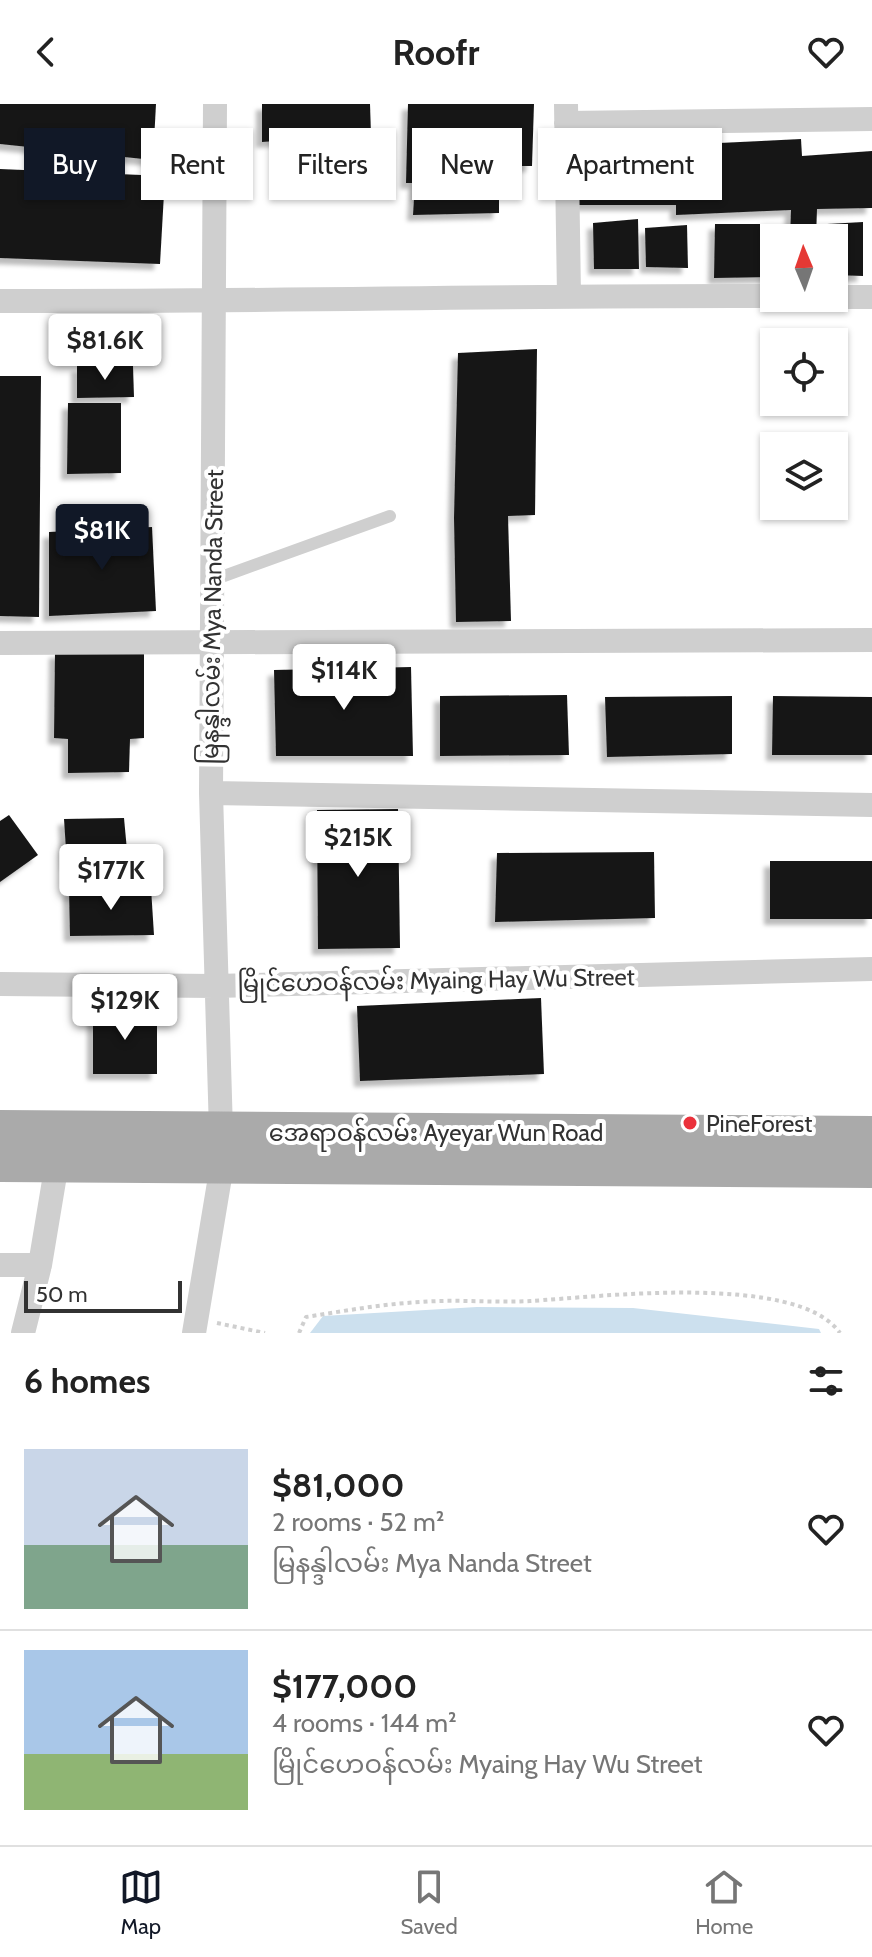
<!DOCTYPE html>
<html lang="en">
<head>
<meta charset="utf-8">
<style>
	body { margin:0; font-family:Cabin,"Noto Sans Myanmar",sans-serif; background:#f6f6f6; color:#222; height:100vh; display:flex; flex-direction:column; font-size:30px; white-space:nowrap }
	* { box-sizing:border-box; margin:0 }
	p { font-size:26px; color:#767676 }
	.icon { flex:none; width:44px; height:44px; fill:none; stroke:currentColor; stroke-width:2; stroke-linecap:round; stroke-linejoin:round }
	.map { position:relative; height:1229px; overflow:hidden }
	.drawer { display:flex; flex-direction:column; background:#fff; flex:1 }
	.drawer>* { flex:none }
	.guide { position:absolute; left:24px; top:24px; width:824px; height:72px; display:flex; gap:16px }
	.needle { width:52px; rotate:358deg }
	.fabs { position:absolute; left:760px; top:120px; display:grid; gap:16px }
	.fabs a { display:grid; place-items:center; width:88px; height:88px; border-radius:0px; background:#fff; box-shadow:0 2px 6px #0004; font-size:40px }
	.scale { position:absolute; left:24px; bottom:20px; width:158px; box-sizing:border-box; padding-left:8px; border:4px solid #323232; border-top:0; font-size:22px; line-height:28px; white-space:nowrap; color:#323232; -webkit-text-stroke:6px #fff; paint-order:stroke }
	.price { position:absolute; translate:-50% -68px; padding:0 18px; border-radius:8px; background:#fff; color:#222; font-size:26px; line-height:52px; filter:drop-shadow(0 2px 4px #0008) }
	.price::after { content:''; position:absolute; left:50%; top:48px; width:24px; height:18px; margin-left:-12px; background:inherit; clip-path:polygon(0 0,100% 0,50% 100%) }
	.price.current { background:#111827; color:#fff }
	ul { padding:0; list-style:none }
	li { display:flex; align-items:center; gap:24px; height:200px; padding:0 24px }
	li+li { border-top:2px solid #e0e0e0 }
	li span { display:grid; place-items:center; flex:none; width:224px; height:160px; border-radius:0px; color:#555 }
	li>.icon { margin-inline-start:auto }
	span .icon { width:96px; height:96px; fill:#fffc; stroke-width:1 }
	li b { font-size:34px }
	h2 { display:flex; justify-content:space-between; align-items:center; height:96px; padding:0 24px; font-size:34px }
	.pill { padding:0 28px; border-radius:0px; background:#fff; box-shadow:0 2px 6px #0004; font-size:28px; line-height:72px }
	.pill.current { background:#111827; color:#fff }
	header { display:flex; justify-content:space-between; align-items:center; height:104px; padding:0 24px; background:#fff; font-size:36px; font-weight:700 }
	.menu { display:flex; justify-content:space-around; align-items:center; height:112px; border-top:2px solid #e0e0e0; background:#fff; font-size:22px; color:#767676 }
	.menu a { display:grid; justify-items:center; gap:4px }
	.menu .current { color:#111827 }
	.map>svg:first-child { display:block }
	.water { fill:#cce0ee }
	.building { fill:#191919; filter:url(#shadow) }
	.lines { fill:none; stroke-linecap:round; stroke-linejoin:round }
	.path { stroke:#cfcfcf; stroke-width:4; stroke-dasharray:4 4; stroke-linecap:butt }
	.lane { stroke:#cfcfcf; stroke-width:12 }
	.street { stroke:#cfcfcf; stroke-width:24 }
	.primary { stroke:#aaa; stroke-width:38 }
	.poi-dot { fill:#eb313b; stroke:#fff; stroke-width:3 }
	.labels { text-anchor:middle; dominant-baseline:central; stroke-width:8; stroke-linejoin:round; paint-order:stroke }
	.street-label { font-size:24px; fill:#323232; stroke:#fff }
	.poi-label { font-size:24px; fill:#323232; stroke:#fff; text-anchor:start }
</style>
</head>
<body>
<header><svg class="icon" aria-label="back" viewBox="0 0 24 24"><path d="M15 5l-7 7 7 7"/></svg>Roofr<svg class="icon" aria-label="heart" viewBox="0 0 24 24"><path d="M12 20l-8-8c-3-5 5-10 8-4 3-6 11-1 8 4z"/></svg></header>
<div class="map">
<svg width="872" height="1229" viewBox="0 0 872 1229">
	<defs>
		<filter id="shadow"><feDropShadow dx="-6" dy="6" stdDeviation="2" flood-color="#0004"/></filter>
	</defs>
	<rect width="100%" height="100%" fill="#fff"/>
	<path class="water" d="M477 1203 633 1204 819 1225 821 1229H310L323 1212Z"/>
	<path class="building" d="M0 0H156L153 56 0 40Z
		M262 0H370L371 30 262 38Z
		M408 0H534L532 62H499V109L413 111 415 79H406Z
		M801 35 802 52 872 47V104L817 105 816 134H790L791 106 676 111V101H579V44L633 41 638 52 677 51V41Z
		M0 65 165 72 160 160 0 154Z
		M638 115 639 165H594L593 119Z
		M863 118V172L834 171V134H827V120Z
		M715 120H789L788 134H774V173L714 174Z
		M687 121 688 164 646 163 645 124Z
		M537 245 535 411 508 412 511 517 456 518 454 414 458 249Z
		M77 262H133L134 293 77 294Z
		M0 272H41L39 513 0 512Z
		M68 299H121V369L67 370Z
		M152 423 156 507 49 512V428Z
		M55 548H144V634L130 635 129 668 68 669V635L54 634Z
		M411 563 413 652H276L274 566Z
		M567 591 569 651 440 652V592Z
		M732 592V650L607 653 605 593Z
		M773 592 872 593V651H772Z
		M398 705 400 844 318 845 317 706Z
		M9 711 38 751 0 778V717Z
		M124 714 128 757 67 761 64 715Z
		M654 748 655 814 495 818 497 749Z
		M770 757H872V815H770Z
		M151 784 154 831 70 832 69 786Z
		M541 894 544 970 360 977 357 902Z
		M93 907H157V970H93Z"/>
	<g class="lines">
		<path class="path" d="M217 1219 265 1229
			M299 1229 306 1213C344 1207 382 1200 421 1198 457 1195 493 1199 530 1197 599 1193 797 1168 840 1229"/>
		<path class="lane" d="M213 476 390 412"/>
		<path class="street" d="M566 0 569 192
			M566 19 872 15
			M834 193H872
			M0 197C258 198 516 191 774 192
			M0 539 872 536
			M211 689 872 701
			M0 880 215 882 872 865
			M0 1161H40
			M23 1229 40 1161 57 1059
			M194 1229 222 1061 211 689 215 0"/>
		<path class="primary" d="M0 1025 872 1031
			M0 1059 872 1065"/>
	</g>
	<circle class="poi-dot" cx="690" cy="1019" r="8"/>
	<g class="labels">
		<g class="street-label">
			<text transform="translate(212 513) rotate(-89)">မြနန္ဒါလမ်း Mya Nanda Street</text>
			<text transform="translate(436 876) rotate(-1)">မြိုင်ဟေဝန်လမ်း Myaing Hay Wu Street</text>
			<text x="436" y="1028">အေရာဝန်လမ်း Ayeyar Wun Road</text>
		</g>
		<g class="poi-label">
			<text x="706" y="1019">PineForest</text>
		</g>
	</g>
</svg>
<div class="fabs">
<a><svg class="needle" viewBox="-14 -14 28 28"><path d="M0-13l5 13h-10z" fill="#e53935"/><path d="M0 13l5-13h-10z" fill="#767676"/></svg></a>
<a><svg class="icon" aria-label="locate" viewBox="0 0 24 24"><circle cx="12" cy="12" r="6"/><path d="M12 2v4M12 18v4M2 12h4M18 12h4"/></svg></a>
<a><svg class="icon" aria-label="layers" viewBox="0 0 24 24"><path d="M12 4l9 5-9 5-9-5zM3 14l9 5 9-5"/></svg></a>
</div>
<div class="scale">50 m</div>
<b class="price" style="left:105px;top:278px">$81.6K</b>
<b class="price current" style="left:102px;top:468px">$81K</b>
<b class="price" style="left:344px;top:608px">$114K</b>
<b class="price" style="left:358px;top:775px">$215K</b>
<b class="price" style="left:111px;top:808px">$177K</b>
<b class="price" style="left:125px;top:938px">$129K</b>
<div class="guide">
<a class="pill current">Buy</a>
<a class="pill">Rent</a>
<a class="pill">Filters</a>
<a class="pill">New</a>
<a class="pill">Apartment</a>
</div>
</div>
<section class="drawer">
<h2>6 homes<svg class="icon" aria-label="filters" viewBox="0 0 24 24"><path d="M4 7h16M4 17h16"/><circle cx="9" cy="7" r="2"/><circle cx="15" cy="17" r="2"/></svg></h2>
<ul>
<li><span style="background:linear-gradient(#c9d6e8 60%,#7fa58c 0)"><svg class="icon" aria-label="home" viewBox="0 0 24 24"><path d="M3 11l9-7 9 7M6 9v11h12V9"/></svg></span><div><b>$81,000</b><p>2 rooms · 52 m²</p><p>မြနန္ဒါလမ်း Mya Nanda Street</p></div><svg class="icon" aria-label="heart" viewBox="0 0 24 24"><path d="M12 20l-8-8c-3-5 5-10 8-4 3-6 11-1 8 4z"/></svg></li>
<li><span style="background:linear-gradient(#a9c7e8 65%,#8fb573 0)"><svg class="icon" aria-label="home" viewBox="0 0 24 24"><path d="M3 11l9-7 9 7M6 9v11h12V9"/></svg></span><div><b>$177,000</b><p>4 rooms · 144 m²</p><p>မြိုင်ဟေဝန်လမ်း Myaing Hay Wu Street</p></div><svg class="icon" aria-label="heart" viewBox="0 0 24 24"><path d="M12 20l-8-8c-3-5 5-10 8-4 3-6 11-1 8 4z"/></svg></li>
</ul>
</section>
<nav class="menu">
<a class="current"><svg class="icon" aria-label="map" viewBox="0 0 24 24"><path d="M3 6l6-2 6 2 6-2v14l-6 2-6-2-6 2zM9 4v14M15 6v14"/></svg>Map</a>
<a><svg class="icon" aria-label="saved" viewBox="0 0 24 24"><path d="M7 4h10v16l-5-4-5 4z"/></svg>Saved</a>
<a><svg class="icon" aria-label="home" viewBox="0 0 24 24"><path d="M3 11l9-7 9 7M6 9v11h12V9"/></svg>Home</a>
</nav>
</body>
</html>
